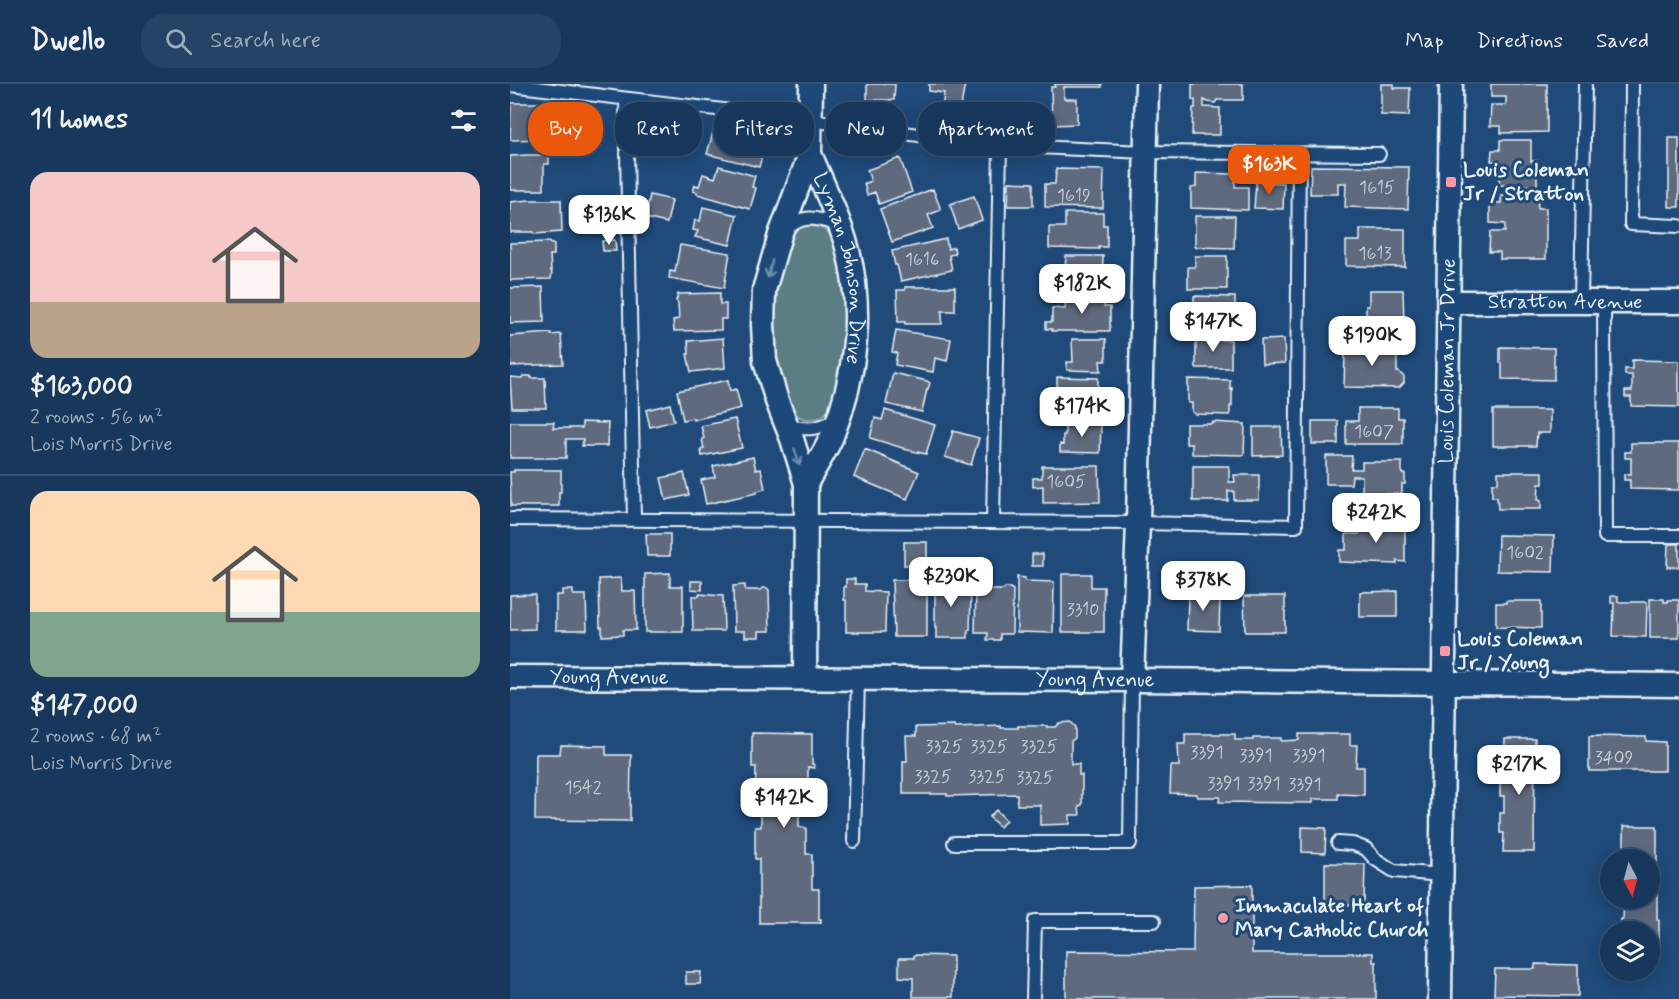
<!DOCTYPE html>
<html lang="en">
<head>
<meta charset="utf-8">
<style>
	body { margin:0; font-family:Mynerve,sans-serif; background:#244365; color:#f1f3f6; height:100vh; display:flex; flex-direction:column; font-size:22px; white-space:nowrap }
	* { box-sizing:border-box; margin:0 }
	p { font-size:20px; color:#9eacbb }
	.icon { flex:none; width:33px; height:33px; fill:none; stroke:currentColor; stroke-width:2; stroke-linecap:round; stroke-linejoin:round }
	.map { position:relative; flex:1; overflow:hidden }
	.side { display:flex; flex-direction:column; background:#17385c; width:510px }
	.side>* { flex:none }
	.guide { position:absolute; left:18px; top:18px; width:570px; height:54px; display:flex; gap:12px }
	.needle { width:39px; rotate:174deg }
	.controls { position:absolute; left:1090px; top:765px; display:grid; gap:12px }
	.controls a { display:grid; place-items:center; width:60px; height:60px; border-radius:50%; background:#17385c; box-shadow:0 3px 15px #0003,0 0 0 2px #365272; font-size:30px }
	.price { position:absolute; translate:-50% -51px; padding:0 14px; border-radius:12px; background:#fff; color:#222; font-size:20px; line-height:39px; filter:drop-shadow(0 2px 3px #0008) }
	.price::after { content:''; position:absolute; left:50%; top:36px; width:18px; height:14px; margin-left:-9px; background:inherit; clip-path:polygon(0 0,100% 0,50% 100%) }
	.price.active { background:#ea580c; color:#fff }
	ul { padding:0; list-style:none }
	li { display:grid; align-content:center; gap:12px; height:318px; padding:0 30px }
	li+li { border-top:2px solid #365272 }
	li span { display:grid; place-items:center; height:186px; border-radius:18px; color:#555 }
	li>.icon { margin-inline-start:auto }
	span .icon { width:108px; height:108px; fill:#fffc; stroke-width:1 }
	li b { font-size:26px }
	h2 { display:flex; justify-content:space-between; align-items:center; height:72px; padding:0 30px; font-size:26px }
	.pill { padding:0 21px; border-radius:24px; background:#17385c; box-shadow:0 3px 15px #0003,0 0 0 2px #365272; font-size:21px; line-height:54px }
	.pill.active { background:#ea580c; color:#fff }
	header { display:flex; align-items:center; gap:36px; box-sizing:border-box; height:84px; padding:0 30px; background:#17385c; border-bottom:2px solid #365272 }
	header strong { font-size:28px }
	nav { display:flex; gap:33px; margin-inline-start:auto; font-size:21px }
	.search { width:420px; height:54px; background:#244365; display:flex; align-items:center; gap:15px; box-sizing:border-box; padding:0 21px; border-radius:24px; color:#9eacbb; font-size:22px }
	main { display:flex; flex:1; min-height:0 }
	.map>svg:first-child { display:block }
	.green { fill:#5a7e83; stroke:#a1b8be; stroke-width:1.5 }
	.building { fill:#5e6b7e; stroke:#e8f1f8; stroke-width:1.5 }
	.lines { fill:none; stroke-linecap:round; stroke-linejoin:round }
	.service-casing { stroke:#e8f1f8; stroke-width:16 }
	.minor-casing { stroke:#e8f1f8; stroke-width:27 }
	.service { stroke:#1f4a7a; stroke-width:12 }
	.minor { stroke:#1f4a7a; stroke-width:22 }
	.oneway { stroke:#6f8dac }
	.poi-dot { fill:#ff9aa2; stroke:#1f4a7a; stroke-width:2 }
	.labels { text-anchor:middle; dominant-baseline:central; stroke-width:6; stroke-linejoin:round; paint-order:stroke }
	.number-label { font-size:18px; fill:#c6d0da }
	.poi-label { font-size:21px; font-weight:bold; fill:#e8f1f8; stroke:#1f4a7a; text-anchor:start }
	.street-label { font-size:21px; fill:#e8f1f8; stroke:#1f4a7a }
</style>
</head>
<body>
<header>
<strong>Dwello</strong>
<div class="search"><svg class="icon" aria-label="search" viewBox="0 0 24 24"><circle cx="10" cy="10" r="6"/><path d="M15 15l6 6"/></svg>Search here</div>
<nav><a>Map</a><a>Directions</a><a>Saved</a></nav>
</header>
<main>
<section class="side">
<h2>11 homes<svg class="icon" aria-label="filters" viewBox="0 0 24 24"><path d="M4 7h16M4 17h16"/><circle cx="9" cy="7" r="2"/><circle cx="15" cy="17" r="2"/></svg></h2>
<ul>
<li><span style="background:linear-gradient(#f6c9c9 70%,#b9a48a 0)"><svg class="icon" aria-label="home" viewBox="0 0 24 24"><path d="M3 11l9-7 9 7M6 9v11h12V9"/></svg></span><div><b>$163,000</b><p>2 rooms · 56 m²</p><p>Lois Morris Drive</p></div></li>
<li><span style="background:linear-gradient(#ffd9b3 65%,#7fa58c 0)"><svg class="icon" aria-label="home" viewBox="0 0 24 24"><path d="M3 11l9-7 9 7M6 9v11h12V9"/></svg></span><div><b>$147,000</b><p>2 rooms · 68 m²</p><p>Lois Morris Drive</p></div></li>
</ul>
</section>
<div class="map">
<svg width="1169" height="915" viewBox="0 0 1169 915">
	<rect width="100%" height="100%" fill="#1f4a7a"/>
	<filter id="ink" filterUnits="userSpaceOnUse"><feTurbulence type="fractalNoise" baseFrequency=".0167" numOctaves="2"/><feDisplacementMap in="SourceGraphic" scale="12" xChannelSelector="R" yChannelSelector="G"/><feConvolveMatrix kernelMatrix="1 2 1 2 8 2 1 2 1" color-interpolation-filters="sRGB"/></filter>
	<g filter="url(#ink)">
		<path class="green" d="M297 142C306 142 315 143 321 152 324 156 325 163 327 169 339 210 338 257 328 299 325 308 324 318 319 325 315 332 307 335 300 335 283 336 279 321 275 308 262 264 262 217 275 173 277 166 278 158 282 151 285 146 291 143 297 142Z"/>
		<path class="building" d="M357 0H385L384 16H357Z
			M419 0H455L450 27 432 25 434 9 419 7Z
			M545 0H592V3H554V15H567V40L542 41 541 3H545Z
			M682 0H733V16H707L705 19 698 18 694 16V23L710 24V51H682L683 24H685V16H682Z
			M871 0H884V4H900L899 32 871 31Z
			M981 0H1037V48L991 49V42H980L981 21H996V13H981Z
			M1 19H50L49 43H36V55L0 56Z
			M480 21 508 22 507 49 479 48Z
			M229 44 258 52 249 83 197 70 204 45 227 52Z
			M1159 54H1169V123H1159Z
			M990 56H1021V77H1027V102L989 101 990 77H981L982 66H990Z
			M19 71H39V80H34V106H0V72Z
			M390 74 402 108 369 120 365 108 357 111 354 100 361 97 357 86Z
			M209 82 245 92 242 103 246 104 240 125 187 110V108L183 107 185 101 189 102 193 90 205 94Z
			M801 82 899 83 898 125 835 123 836 99H828V110H800Z
			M546 85 594 86 593 124 535 123V100H545Z
			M686 89 725 90V103H738V126L681 124V104L686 103Z
			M499 98 523 99V122H498Z
			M746 98 774 99 773 125 744 124Z
			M423 105 431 126 418 131 423 144 382 158 370 125Z
			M140 111 162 116 157 139 135 134Z
			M1027 111 1028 124H1036V175H990V168H979L980 148H995V140L980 139V118L991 119V112Z
			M464 112 472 136 448 145 440 120Z
			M19 116H51L52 148 24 150 23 148H0V118Z
			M193 123 227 131 220 161 185 153 188 147 183 146 185 136 190 137Z
			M555 129H593V141H597V163H589V165L539 164V143H555Z
			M685 132H725L724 164 685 163Z
			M850 145H895V183L836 182V157H850Z
			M436 155 438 165 444 163 445 170 439 171 442 186 391 197 387 181H385L382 167Z
			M105 156 106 167H93L92 157Z
			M40 158 41 160H44V171H40L41 187H42L41 195 0 196V159Z
			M170 161 220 169 214 204 159 194 160 187 165 188Z
			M556 172H593L592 203H549V195H553V186H555Z
			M685 172H717V205H678V183H685Z
			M33 203 34 238 0 239V204Z
			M395 203H445V227H432V240H395V238H388L387 206H395Z
			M859 206H893L894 241H859V231H856V222H859Z
			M210 209V220H216V235H211V246L164 247 163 236 169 235 168 219 166 217 168 210Z
			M556 211H595L594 223H600V247H542V245H536V238H542V224L555 225Z
			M684 212 725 213V240L727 246 724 249H684V237H677V223H684Z
			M386 246 441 255 437 277 425 274 423 288 385 281 387 269 382 268Z
			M41 249V251L51 250 53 280 0 282V252Z
			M698 253H707V256H721V284H686V255H698Z
			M213 254 215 284 181 288 177 270H179L178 257Z
			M562 255H596V277H590L591 287 557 286V278H563Z
			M774 255 775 279 752 280 751 256Z
			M844 260 887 261V288H889L894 293V299L889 304 834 303 835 268 841 269V261Z
			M990 263 1044 264V296L992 295V279H990Z
			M1122 276 1169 277V323L1121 322V313H1115V307H1122V291H1115V285H1122Z
			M383 289 417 297 420 299 418 305H417L412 328 376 320Z
			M13 292H21V294H35L36 324H2L0 293 12 294Z
			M547 293 588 294V307H595V319H587V330L540 329 541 319H547Z
			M678 295 720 296V305L722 304V322H720V331L685 330 682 328V319H678Z
			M218 296 220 307 226 305 231 324 183 336V334L173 336 167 307Z
			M160 320 164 337 140 343 136 326Z
			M848 324H888V334H893V360H836V337H848Z
			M375 326 425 341 416 370 393 365V364L360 354 365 334 372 336Z
			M983 326H1040V349H1027L1026 362H983Z
			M225 335 232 364 192 372 191 365H194L192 355 194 354 191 342Z
			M802 337H828V360H802Z
			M0 338H44L43 344H72V338L98 339 97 362H72L73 355H56V374H0Z
			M555 338H591L590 369 550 368V360L553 361V351H555Z
			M703 338 735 340 734 371 682 370V360H676V340H703Z
			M743 343H771L772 371 743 372Z
			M443 347 469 354 461 381 435 373Z
			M1121 359H1169V406L1120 405V396H1114V390H1121V374H1115V368H1121Z
			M355 365 409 388 397 415 344 393Z
			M816 372H842L841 385H852V378H892V390H895V400H892V410H852V392H842L841 400H816Z
			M243 373 246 386 251 385 255 405 247 407V409L196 420 191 396 205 393 203 382Z
			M532 382H589L590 418 533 419V402L523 403V394H532Z
			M683 382H719V398H725L724 391H749V416H724V407H718V417H683Z
			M4 386H51V408H49V422H1L0 388H4Z
			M988 388H1033V400H1029L1028 416H1031V425H988L987 413H982V399H988Z
			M174 389 179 411 156 416 151 394Z
			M849 438 887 439V441H895V478L887 477V480L829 478V466H836V450H849Z
			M136 450H160V472H137Z
			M988 451 1044 452 1043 488 987 487Z
			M394 458H417V481H394Z
			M1158 460H1169V483H1157Z
			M522 470H533V482H522Z
			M425 484H436V495H447V510H461L460 546H458V554H426V544H425Z
			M160 489V502H173V548H135V490Z
			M552 490H581V503H594V548H552Z
			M507 493 515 494V497L544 498 543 549 507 548Z
			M111 494 112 507H125L126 546H113V551L92 552V543H90L89 495Z
			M336 495H345V500H355V507L376 508 375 548H336V516H334V503H336Z
			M382 496H415V509H417V553H384Z
			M181 497H192V506L181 505Z
			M235 501V506H251L253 504H257L259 506 260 547H249V553H235V547H224L223 502Z
			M466 501H473V506H493L495 504H500L503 506 502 550H490V556H477L478 549H465Z
			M680 505H685V510L710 511 709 547 677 546 678 511H680Z
			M52 506H63V511H76L77 546H46V511H52Z
			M887 507V533H850V508Z
			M25 510V545L0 546V511Z
			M189 510 213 512 214 547H183L182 512H189Z
			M734 512H775V548H735Z
			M1101 512H1108V518H1137L1136 553 1103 552 1104 519H1101Z
			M1140 515H1154V518H1158V516H1169V554H1140Z
			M996 517H1031V544L986 543V519H996Z
			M560 638 565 643V654L561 657V680H569V691H572V721L569 722 570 731H560V740L530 741V721H507V710L437 712V710H393V677H397L396 652H406V643L445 642V644L491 642V644H508V642H537V643H545L549 639Z
			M242 649 302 650V680H304V684L298 683V718H289V743L296 744V770H302V805H309V835H311V839H249V775H245V743H251V718L245 717 246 683H242Z
			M675 650H725V656H743V654H771V657L789 656V650H840V661H847L846 683H854V711L828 710V715H803V719L709 718 710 713H687V710L660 709 661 682H669L668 660H675Z
			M1079 652 1136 653V657L1155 658V687H1079Z
			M995 655H1025L1024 768H993L994 749H990V729H994V712H990V692H994Z
			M51 661 96 662V671H121L120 737 25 736 26 670H50Z
			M486 726 496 736 490 743 479 733Z
			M1114 742H1147V782H1143L1142 798H1147V836H1149V857H1140V848H1111V835H1113L1114 814H1140V776H1114Z
			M792 743 816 744 815 769 792 768Z
			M815 779 855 780 854 821H815Z
			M742 801V869H863V878H866V915H556V867L683 868 684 802Z
			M404 871 443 872V913H403V894L389 893V874H404Z
			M1025 880 1068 881V912L984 911 985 885H1025Z
			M176 888H191L190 900H176Z"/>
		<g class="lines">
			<g class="service-casing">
				<path id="service" d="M1122 0 1121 140 1169 142
					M0 1 300 36 481 61 635 68 869 70
					M116 15 124 436
					M275 146C294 129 306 134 329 141
					M1071 217 1075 0
					M1094 217 1095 452H1169
					M277 342C299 346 306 346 327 335
					M0 435 628 439 786 442 789 70
					M483 438 490 62
					M344 757 348 595
					M444 759H620L622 596
					M828 759 843 760 856 765 865 775 884 787 932 791
					M523 915 525 837H644"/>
			</g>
			<g class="minor-casing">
				<g id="minor">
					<path id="s1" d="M300 70C312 99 329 133 337 163 354 226 346 293 322 352 315 369 304 384 296 400L282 355 267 317 255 277 253 241 254 206 270 151 300 70 301 0"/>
					<path id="s2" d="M939 218H1169"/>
					<path id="s3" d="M0 593 622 596 1169 601"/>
					<path d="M295 594 296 400"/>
					<path d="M622 596 628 439 637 0"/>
					<path id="s4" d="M930 915 941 0"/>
				</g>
			</g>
			<use href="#service" class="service"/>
			<use href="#minor" class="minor"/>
		</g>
		<defs><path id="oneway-shaft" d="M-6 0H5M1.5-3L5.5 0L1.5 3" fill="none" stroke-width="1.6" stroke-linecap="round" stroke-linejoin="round" transform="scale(1.5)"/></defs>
		<g class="oneway">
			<use href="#oneway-shaft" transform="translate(260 185) rotate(105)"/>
			<use href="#oneway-shaft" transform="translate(287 373) rotate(73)"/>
		</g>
	</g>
	<g class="poi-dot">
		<rect x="935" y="92" width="12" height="12" rx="3"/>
		<rect x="929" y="561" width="12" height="12" rx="3"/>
		<circle cx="713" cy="834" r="6"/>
	</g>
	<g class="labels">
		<g class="number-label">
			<text x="867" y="104">1615</text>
			<text x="564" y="112">1619</text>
			<text x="865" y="170">1613</text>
			<text x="412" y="176">1616</text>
			<text x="864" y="348">1607</text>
			<text x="556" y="398">1605</text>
			<text x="1015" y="469">1602</text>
			<text x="573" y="526">3310</text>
			<text x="434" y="663">3325</text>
			<text x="479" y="663">3325</text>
			<text x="529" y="663">3325</text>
			<text x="697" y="669">3391</text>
			<text x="746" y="672">3391</text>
			<text x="799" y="672">3391</text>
			<text x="1104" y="674">3409</text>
			<text x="423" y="693">3325</text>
			<text x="477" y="693">3325</text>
			<text x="525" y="694">3325</text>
			<text x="714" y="700">3391</text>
			<text x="754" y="700">3391</text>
			<text x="795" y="701">3391</text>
			<text x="73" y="704">1542</text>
		</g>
		<g class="poi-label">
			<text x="953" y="86">Louis Coleman<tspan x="953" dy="24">Jr / Stratton</tspan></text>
			<text x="947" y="555">Louis Coleman<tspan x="947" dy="24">Jr / Young</tspan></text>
			<text x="725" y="822">Immaculate Heart of<tspan x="725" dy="24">Mary Catholic Church</tspan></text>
		</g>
		<g class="street-label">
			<text stroke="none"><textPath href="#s1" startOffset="120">Lyman Johnson Drive</textPath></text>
			<text stroke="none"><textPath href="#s2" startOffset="116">Stratton Avenue</textPath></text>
			<text stroke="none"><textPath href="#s4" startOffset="638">Louis Coleman Jr Drive</textPath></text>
			<text stroke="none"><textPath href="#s3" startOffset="99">Young Avenue</textPath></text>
			<text stroke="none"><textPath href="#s3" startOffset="585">Young Avenue</textPath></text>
		</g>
	</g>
</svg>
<div class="controls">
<a><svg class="needle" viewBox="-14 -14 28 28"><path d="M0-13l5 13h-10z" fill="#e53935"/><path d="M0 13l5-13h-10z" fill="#9eacbb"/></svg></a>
<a><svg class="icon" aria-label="layers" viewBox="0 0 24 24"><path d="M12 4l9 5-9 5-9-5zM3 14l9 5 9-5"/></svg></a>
</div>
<b class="price active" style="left:759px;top:112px">$163K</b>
<b class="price" style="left:99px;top:162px">$136K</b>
<b class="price" style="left:572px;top:231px">$182K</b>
<b class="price" style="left:703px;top:269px">$147K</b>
<b class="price" style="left:862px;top:283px">$190K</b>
<b class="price" style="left:572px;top:354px">$174K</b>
<b class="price" style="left:866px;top:460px">$242K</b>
<b class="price" style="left:441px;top:524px">$230K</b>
<b class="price" style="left:693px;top:528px">$378K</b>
<b class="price" style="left:1009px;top:712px">$217K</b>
<b class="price" style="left:274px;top:745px">$142K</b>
<div class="guide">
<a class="pill active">Buy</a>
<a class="pill">Rent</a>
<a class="pill">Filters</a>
<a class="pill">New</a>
<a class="pill">Apartment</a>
</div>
</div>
</main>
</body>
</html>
